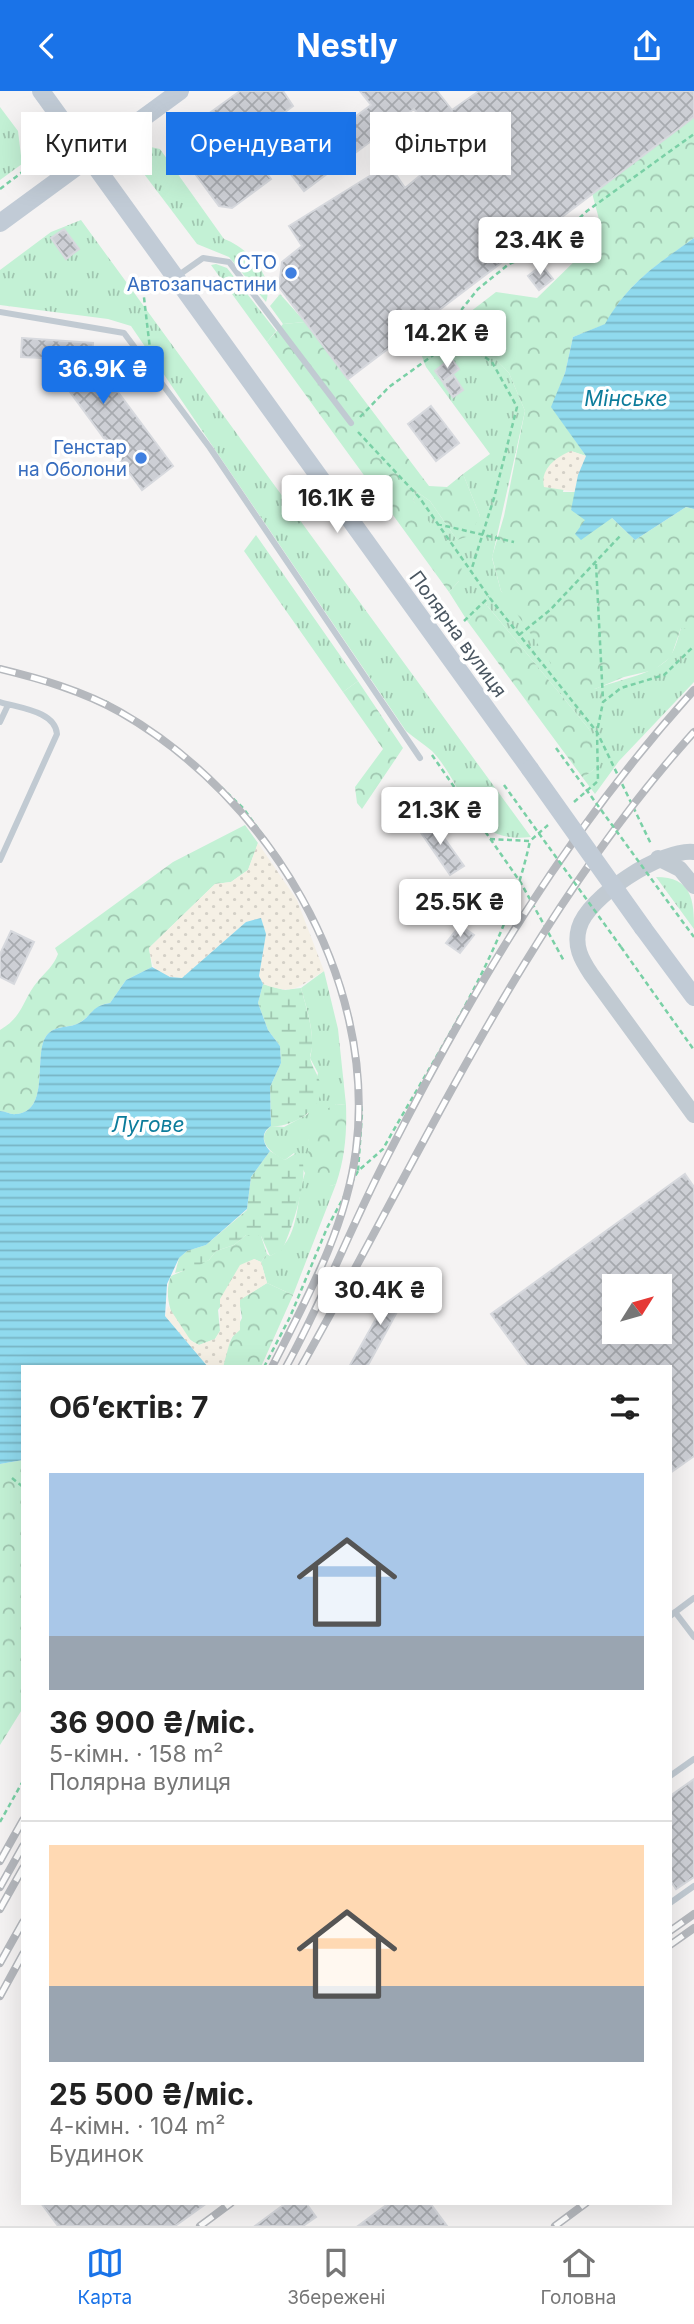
<!DOCTYPE html>
<html lang="uk">
<head>
<meta charset="utf-8">
<style>
	body { margin:0; font-family:Inter,sans-serif; background:#f2f2f2; color:#222; height:100vh; display:flex; flex-direction:column; font-size:26px; white-space:nowrap }
	* { box-sizing:border-box; margin:0 }
	p { font-size:23px; color:#767676 }
	.icon { flex:none; width:38px; height:38px; fill:none; stroke:currentColor; stroke-width:2; stroke-linecap:round; stroke-linejoin:round }
	.map { position:relative; flex:1; overflow:hidden }
	.details { position:absolute; left:21px; top:1274px; width:651px; height:840px; display:flex; flex-direction:column; background:#fff; border-radius:0px; box-shadow:0 7px 28px #0002 }
	.details>* { flex:none }
	.guide { position:absolute; left:21px; top:21px; width:653px; height:63px; display:flex; gap:14px }
	.needle { width:46px; rotate:53deg }
	.controls { position:absolute; left:602px; top:1183px; display:grid; gap:14px }
	.controls a { display:grid; place-items:center; width:70px; height:70px; border-radius:0px; background:#fff; box-shadow:0 7px 28px #0002; font-size:35px }
	.price { position:absolute; translate:-50% -60px; padding:0 16px; border-radius:7px; background:#fff; color:#222; font-size:23px; line-height:46px; filter:drop-shadow(0 2px 4px #0008) }
	.price::after { content:''; position:absolute; left:50%; top:42px; width:21px; height:16px; margin-left:-10px; background:inherit; clip-path:polygon(0 0,100% 0,50% 100%) }
	.price.selected { background:#1a73e8; color:#fff }
	ul { padding:0; list-style:none }
	li { display:grid; align-content:center; gap:14px; height:371px; padding:0 28px }
	li+li { border-top:2px solid #e0e0e0 }
	li span { display:grid; place-items:center; height:217px; border-radius:0px; color:#555 }
	li>.icon { margin-inline-start:auto }
	span .icon { width:126px; height:126px; fill:#fffc; stroke-width:1 }
	li b { font-size:30px }
	h2 { display:flex; justify-content:space-between; align-items:center; height:84px; padding:0 28px; font-size:30px }
	.chip { padding:0 24px; border-radius:0px; background:#fff; box-shadow:0 7px 28px #0002; font-size:24px; line-height:63px }
	.chip.selected { background:#1a73e8; color:#fff }
	header { display:flex; justify-content:space-between; align-items:center; height:91px; padding:0 28px; background:#1a73e8; color:#fff; font-size:32px; font-weight:700 }
	.menu { display:flex; justify-content:space-around; align-items:center; height:98px; border-top:2px solid #e0e0e0; background:#fff; font-size:19px; color:#767676 }
	.menu a { display:grid; justify-items:center; gap:4px }
	.menu .selected { color:#1a73e8 }
	.map>svg:first-child { display:block }
	.grass { fill:url(#grass-tufts) }
	.forest { fill:url(#forest-crowns) }
	.wetland { fill:url(#wetland-marsh) }
	.sand { fill:url(#sand-dots) }
	.water { fill:url(#water-rules) }
	.building { fill:url(#building-cross-hatch); stroke:#d7d9de; stroke-width:2; fill-rule:evenodd }
	.lines { fill:none; stroke-linecap:round; stroke-linejoin:round }
	.path { stroke:#7ad0a6; stroke-width:2.5; stroke-dasharray:5 3.5; stroke-linecap:butt }
	.service { stroke:#c1cad2; stroke-width:6 }
	.tertiary { stroke:#c1cad2; stroke-width:16 }
	.secondary { stroke:#c1cbd6; stroke-width:18 }
	.rail-casing { stroke:#b5b8bd; stroke-width:8 }
	.rail { stroke:#fff; stroke-width:5; stroke-dasharray:16; stroke-linecap:butt }
	.path-bridge { stroke:#7ad0a6; stroke-width:2.5; stroke-dasharray:5 3.5; stroke-linecap:butt }
	.secondary-bridge { stroke:#c1cbd6; stroke-width:18 }
	.shop-dot { fill:#3f7fe0; stroke:#fff; stroke-width:2.5 }
	.labels { text-anchor:middle; dominant-baseline:central; stroke-width:7; stroke-linejoin:round; paint-order:stroke }
	.shop-label { font-size:19px; fill:#366cbe; stroke:#fff; text-anchor:end }
	.street-label { font-size:19px; fill:#4a5661; stroke:#fff }
	.water-label { font-size:21px; font-style:italic; fill:#0c7c9b; stroke:#fff }
</style>
</head>
<body>
<header><svg class="icon" aria-label="back" viewBox="0 0 24 24"><path d="M15 5l-7 7 7 7"/></svg>Nestly<svg class="icon" aria-label="share" viewBox="0 0 24 24"><path d="M12 15V3M7 8l5-5 5 5M5 13v7h14v-7"/></svg></header>
<div class="map">
<svg width="694" height="2135" viewBox="0 0 694 2135">
	<defs>
		<pattern id="grass-tufts" width="24" height="20" patternUnits="userSpaceOnUse" patternTransform="scale(1.75)"><rect width="24" height="20" fill="#c3f1d5"/><path d="M3 7l-1-3M5 7V3M7 7l1-3M15 17l-1-3M17 17v-4M19 17l1-3" fill="none" stroke="#a0c6b0"/></pattern>
		<pattern id="forest-crowns" width="20" height="18" patternUnits="userSpaceOnUse" patternTransform="scale(1.75)"><rect width="20" height="18" fill="#c3f1d5"/><path d="M2 6a3 3 0 1 1 6 0M12 15a3 3 0 1 1 6 0" fill="none" stroke="#a0c6b0"/></pattern>
		<pattern id="wetland-marsh" width="20" height="14" patternUnits="userSpaceOnUse" patternTransform="scale(1.75)"><rect width="20" height="14" fill="#c3f1d5"/><path d="M1 5h8M5 5V1M11 12h8M15 12V8" fill="none" stroke="#a0c6b0"/></pattern>
		<pattern id="sand-dots" width="8" height="8" patternUnits="userSpaceOnUse" patternTransform="scale(1.75)"><rect width="8" height="8" fill="#f5f0e5"/><path d="M2 2h.1M6 6h.1" fill="none" stroke="#d4d0c7" stroke-width="1.8" stroke-linecap="round"/></pattern>
		<pattern id="water-rules" width="6" height="5" patternUnits="userSpaceOnUse" patternTransform="scale(1.75)"><rect width="6" height="5" fill="#90daee"/><path d="M0 2.5h6" fill="none" stroke="#78b4c4"/></pattern>
		<pattern id="building-cross-hatch" width="8" height="8" patternUnits="userSpaceOnUse" patternTransform="scale(1.75)"><rect width="8" height="8" fill="#cdcfd5"/><path d="M0 0l8 8M0 8l8-8" fill="none" stroke="#a8abb0"/></pattern>
	</defs>
	<rect width="100%" height="100%" fill="#f5f3f3"/>
	<path class="grass" d="M0 16 18 40 22 73 0 89Z
		M146 55 160 58 224 148C247 156 275 185 266 211L229 166 197 153 135 71 136 64Z
		M81 129 531 746C467 754 467 697 432 660 424 653 414 647 406 640L131 235 108 228 0 214V179L51 141Z
		M216 173 227 177 276 240 267 251 211 174Z
		M280 203 305 231 283 233 270 215Z
		M470 221 467 238 509 282 525 320 492 467 501 500 595 598C616 589 661 582 671 564 676 556 678 546 681 537H694V591L619 670 595 703 583 687 598 675 589 638 486 513 474 521 468 531 449 501 459 490 413 409 417 401 430 410 457 449 480 425 463 383 490 363 426 276 420 260 424 251Z
		M256 444 358 590 343 601 244 460Z
		M656 786C692 786 694 809 694 838Z
		M324 880 338 938 346 1014 336 1013C297 1050 304 1052 331 1095L336 1093 293 1204 267 1192 261 1171 267 1163 270 1165C301 1150 295 1111 305 1082L294 1062 285 1069C271 1062 254 1049 271 1035L284 1036 308 1023 318 982 310 967C316 944 307 919 301 897Z"/>
	<path class="forest" d="M694 26V147C657 174 627 192 606 233L573 246 565 282 552 316 586 365 571 360 563 401H577L571 419 612 427 635 449 686 416 694 418V537H681L671 566 654 579 624 586 595 598 564 591 501 500 492 466 504 425 525 320 509 282 466 238 470 221 496 201 537 207 584 161 600 132 592 102Z
		M305 231 429 395 447 396 463 383 480 425 469 445 457 449 430 410 417 401 413 409 462 476 459 490 449 501 267 251 283 233Z
		M485 512 589 638 598 659V675L583 687 468 531 474 521Z
		M358 590 403 657 362 718 357 712 355 696 383 658 343 601Z
		M245 734 258 752 248 779 231 791 215 793 149 857 152 876 126 889 110 912C94 914 92 924 79 932 68 938 53 933 45 947 34 966 50 1021 16 1023 11 1024 5 1020 0 1020V939C24 925 22 909 38 890 46 880 53 876 58 863L55 857 173 771Z
		M336 1013 346 1014C347 1041 345 1067 336 1093L331 1095C298 1075 301 1029 336 1013Z
		M254 1142 261 1145 267 1163 261 1171 254 1168 218 1219 220 1240 215 1248 199 1254C176 1244 161 1208 171 1185L209 1169 216 1160 234 1154 246 1144Z
		M267 1192 293 1204 261 1276H223L226 1259 242 1227 239 1209Z
		M23 1369V1617L0 1654V1373Z"/>
	<path class="wetland" d="M263 893 284 899 301 897C306 916 313 936 312 956 312 959 310 963 310 966 311 976 320 985 321 997 322 1020 290 1037 271 1035L270 996 281 972 280 955 268 939 258 912Z
		M270 1060 285 1069 298 1061C314 1075 291 1141 282 1159L270 1165 261 1145 246 1144 234 1154 216 1160 209 1169 194 1177 175 1182 179 1167 187 1160 206 1154 247 1119 251 1086Z"/>
	<path class="sand" d="M571 360 586 365 578 384 577 401 544 396C540 378 556 366 571 360Z
		M258 752 297 809 324 880C299 895 295 905 263 893L259 885 266 843 261 827 246 831 182 887C157 884 153 882 149 857L215 793 231 791 248 779Z
		M254 1168 261 1171 267 1192 240 1209V1239L231 1247 223 1276H208L165 1225 168 1215 191 1250 199 1254 215 1248 220 1240V1208L240 1174Z"/>
	<path class="water" d="M694 147V418L686 416 635 449 612 427 581 449 575 443 585 429 571 419 578 384 586 365 551 316 565 282 573 246 605 233C628 192 656 174 694 147Z
		M261 827 266 843 259 885 263 893 258 912 268 939 280 955 281 972 270 996 271 1035C260 1042 263 1053 270 1060L251 1086 247 1118 206 1154 187 1160 179 1167 167 1193 165 1225 208 1276H23V1369L0 1373V1020C5 1020 11 1024 16 1023 50 1021 34 966 45 947 53 933 68 938 79 932 94 923 91 915 110 912L126 889 152 876 170 886 182 887 246 831Z"/>
	<path class="building" d="M240 0H283L293 15 244 52 271 88 232 117 219 115 171 50Z
		M360 0H437L452 19 479 0H694V26L348 288 279 196 282 171 302 155 289 135 389 73 405 97 440 68 422 43 428 38 414 18 304 100 286 77 371 14Z
		M64 138 79 158 66 168 51 147Z
		M542 174 553 188 539 199 528 185Z
		M22 247 93 252 92 266 173 375 142 399 45 267 21 266Z
		M451 267 459 278 443 291 435 280Z
		M454 285 463 299 453 306 444 293Z
		M431 315 459 352 436 370 408 333Z
		M430 727 464 775 450 784 417 736Z
		M460 834 474 844 460 862 446 852Z
		M11 840 34 851 14 893 0 886V863Z
		M685 1083 694 1096V1365L670 1382V1276H530L491 1223ZM614 1195H660V1241H614Z
		M396 1192 409 1199 367 1276H349Z
		M694 1688V1786L676 1798 670 1789V1705Z
		M41 2112H207L175 2135H58Z
		M286 2112H306L316 2126 303 2135H255Z
		M389 2112H430L447 2135H358Z"/>
	<g class="lines">
		<path class="path" d="M0 98 29 76 35 56
			M143 198 150 258
			M457 247 492 271 517 316 494 407 471 480
			M360 326 389 296 457 247 462 218 478 198 509 173 547 158 587 120 694 43
			M358 341 419 406 489 506 597 641 651 753
			M437 433 514 451
			M596 473 603 609
			M464 530 489 506
			M519 544 550 519 621 444
			M0 576 105 610 142 632 205 681 243 717 278 765 317 834 335 878 353 938 362 1022 358 1080
			M432 664 521 792 564 870
			M574 711 598 690 597 641 603 611 621 597 664 584 694 555
			M490 748 530 750 548 734
			M671 815 694 846
			M621 856 694 959
			M264 1276 290 1226 327 1137 358 1080 383 1058C438 959 506 862 530 750
			M12 1387 23 1396
			M0 1731 23 1690"/>
		<path class="service" d="M176 186 203 167 229 171 351 332
			M0 221 124 242 210 357 420 667
			M0 611C19 617 55 620 57 643L0 769
			M0 631 8 614
			M675 1521 694 1546
			M670 1525 694 1507
			M670 1685 694 1668
			M670 1812 694 1795"/>
		<path class="tertiary" d="M694 761C663 757 587 806 579 837 574 855 581 868 591 883L694 1024
			M658 767 680 778 694 795"/>
		<path class="secondary" d="M41 0 530 678
			M0 132 180 0
			M643 837 694 906"/>
		<g class="rail-casing">
			<path id="rail" d="M0 578C41 588 83 600 120 621 267 705 378 886 356 1059 346 1137 307 1207 272 1276
				M286 1276C324 1207 351 1135 387 1066 473 897 566 741 694 599
				M301 1276C423 1060 527 826 694 641
				M0 1770 23 1729
				M0 1796 23 1755
				M0 1818 23 1777
				M670 1840 694 1823
				M670 1854 694 1837
				M0 1872 23 1831
				M0 1905 23 1863
				M200 2135 231 2112
				M555 2135 586 2112"/>
		</g>
		<use href="#rail" class="rail"/>
		<path class="path-bridge" d="M556 657 671 815
			M504 694 621 856"/>
		<path class="secondary-bridge" d="M530 678 643 837"/>
	</g>
	<g class="shop-dot">
		<circle cx="291" cy="182" r="7"/>
		<circle cx="141" cy="367" r="7"/>
	</g>
	<g class="labels">
		<g class="shop-label">
			<text x="277" y="171">СТО<tspan x="277" dy="22">Автозапчастини</tspan></text>
			<text x="127" y="356">Генстар<tspan x="127" dy="22">на Оболони</tspan></text>
		</g>
		<g class="street-label">
			<text transform="translate(458 543) rotate(54)">Полярна вулиця</text>
		</g>
		<g class="water-label">
			<text x="626" y="307">Мінське</text>
			<text x="148" y="1033">Лугове</text>
		</g>
	</g>
</svg>
<div class="controls">
<a><svg class="needle" viewBox="-14 -14 28 28"><path d="M0-13l5 13h-10z" fill="#e53935"/><path d="M0 13l5-13h-10z" fill="#767676"/></svg></a>
</div>
<b class="price" style="left:540px;top:186px">23.4K ₴</b>
<b class="price" style="left:447px;top:279px">14.2K ₴</b>
<b class="price selected" style="left:103px;top:315px">36.9K ₴</b>
<b class="price" style="left:337px;top:444px">16.1K ₴</b>
<b class="price" style="left:440px;top:756px">21.3K ₴</b>
<b class="price" style="left:460px;top:848px">25.5K ₴</b>
<b class="price" style="left:380px;top:1236px">30.4K ₴</b>
<div class="guide">
<a class="chip">Купити</a>
<a class="chip selected">Орендувати</a>
<a class="chip">Фільтри</a>
</div>
<section class="details">
<h2>Об’єктів: 7<svg class="icon" aria-label="filters" viewBox="0 0 24 24"><path d="M4 7h16M4 17h16"/><circle cx="9" cy="7" r="2"/><circle cx="15" cy="17" r="2"/></svg></h2>
<ul>
<li><span style="background:linear-gradient(#a9c7e8 75%,#9aa5b1 0)"><svg class="icon" aria-label="home" viewBox="0 0 24 24"><path d="M3 11l9-7 9 7M6 9v11h12V9"/></svg></span><div><b>36 900 ₴/міс.</b><p>5-кімн. · 158 m²</p><p>Полярна вулиця</p></div></li>
<li><span style="background:linear-gradient(#ffd9b3 65%,#9aa5b1 0)"><svg class="icon" aria-label="home" viewBox="0 0 24 24"><path d="M3 11l9-7 9 7M6 9v11h12V9"/></svg></span><div><b>25 500 ₴/міс.</b><p>4-кімн. · 104 m²</p><p>Будинок</p></div></li>
</ul>
</section>
</div>
<nav class="menu">
<a class="selected"><svg class="icon" aria-label="map" viewBox="0 0 24 24"><path d="M3 6l6-2 6 2 6-2v14l-6 2-6-2-6 2zM9 4v14M15 6v14"/></svg>Карта</a>
<a><svg class="icon" aria-label="saved" viewBox="0 0 24 24"><path d="M7 4h10v16l-5-4-5 4z"/></svg>Збережені</a>
<a><svg class="icon" aria-label="home" viewBox="0 0 24 24"><path d="M3 11l9-7 9 7M6 9v11h12V9"/></svg>Головна</a>
</nav>
</body>
</html>
